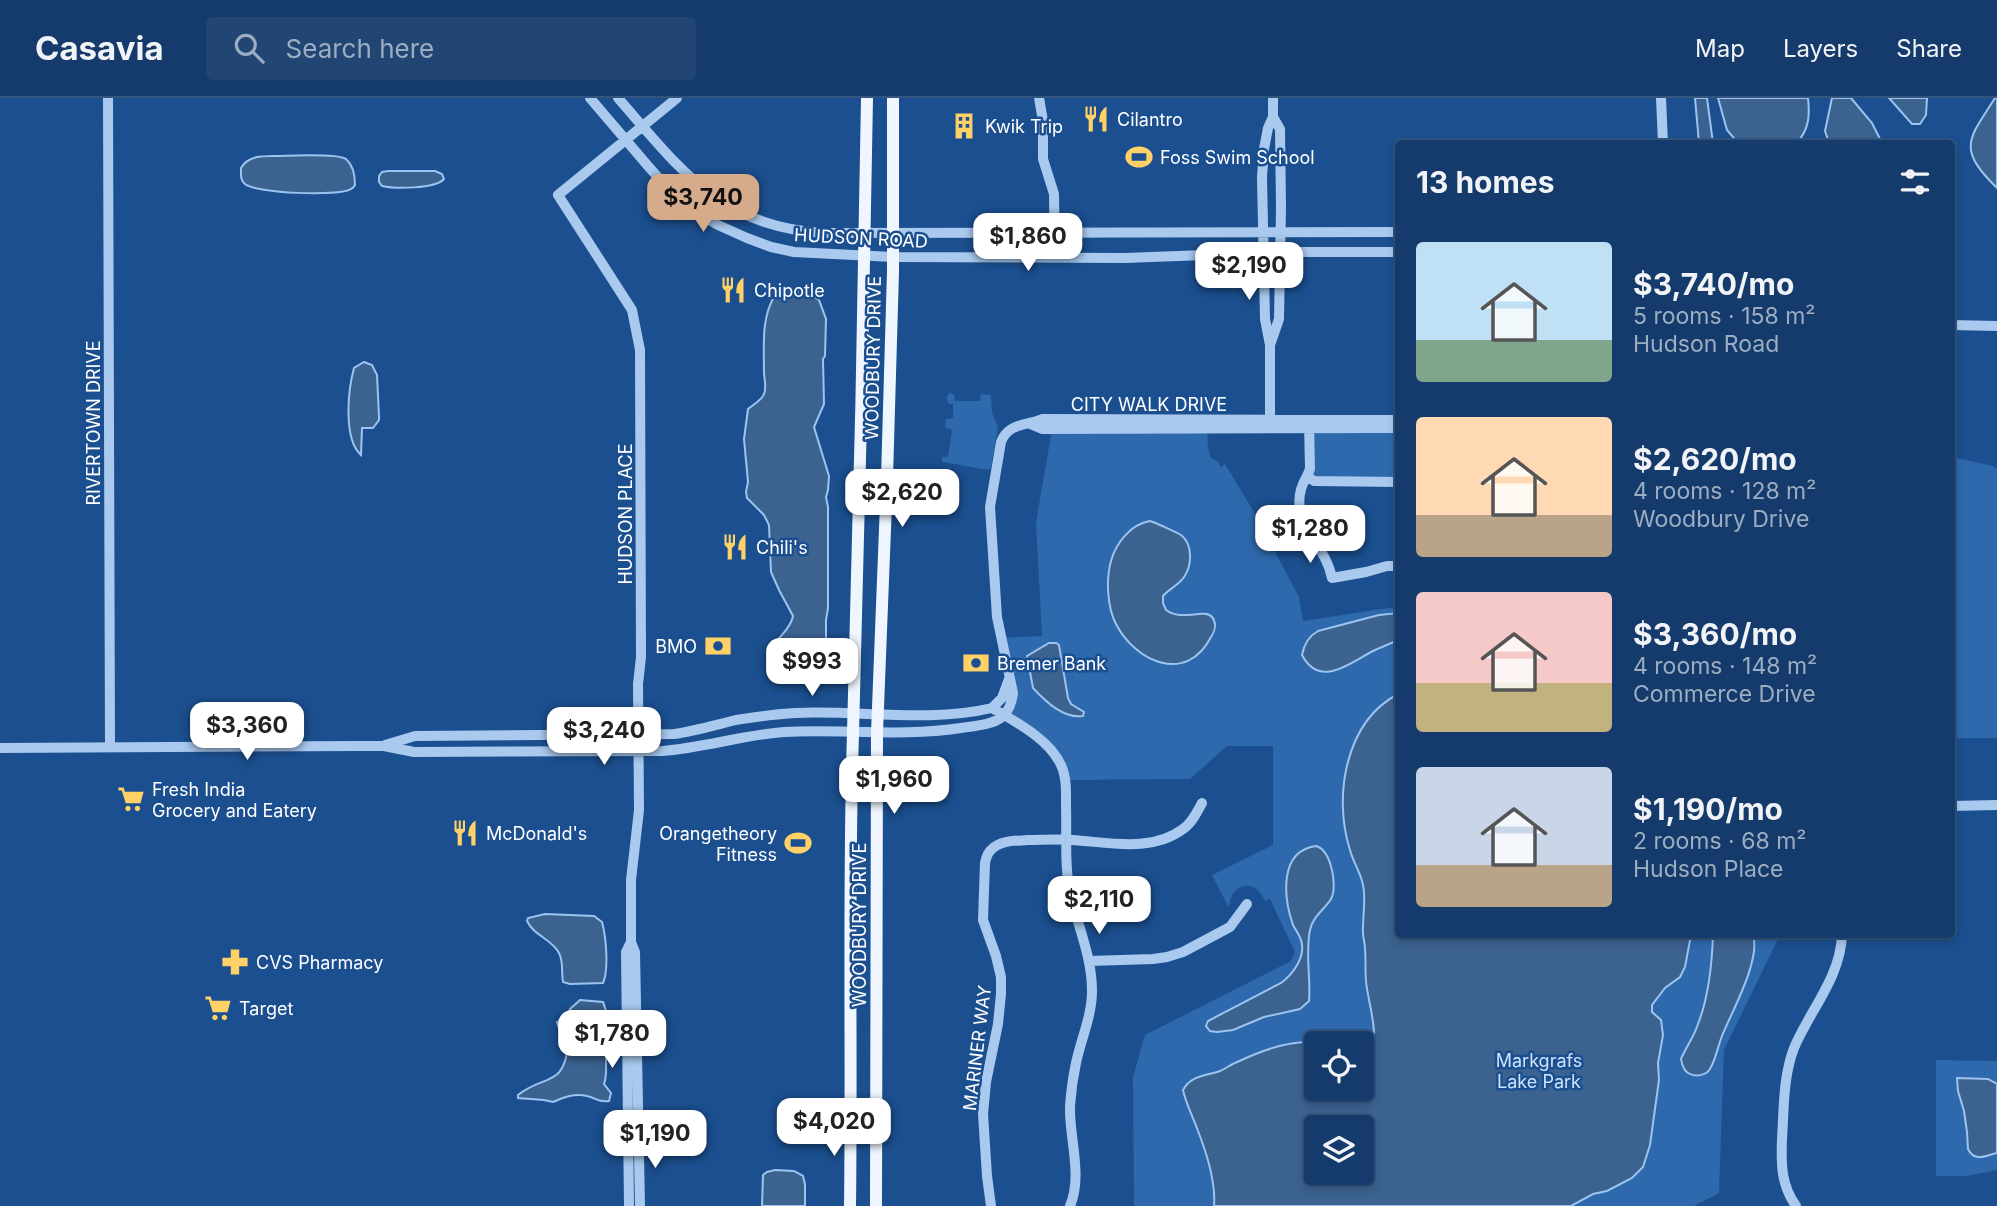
<!DOCTYPE html>
<html lang="en">
<head>
<meta charset="utf-8">
<style>
	body { margin:0; font-family:Inter,sans-serif; background:#214673; color:#f1f3f6; height:100vh; display:flex; flex-direction:column; font-size:26px; white-space:nowrap }
	* { box-sizing:border-box; margin:0 }
	p { font-size:23px; color:#9dadc1 }
	.icon { flex:none; width:38px; height:38px; fill:none; stroke:currentColor; stroke-width:2; stroke-linecap:round; stroke-linejoin:round }
	.map { position:relative; flex:1; overflow:hidden }
	.side { position:absolute; left:1395px; top:42px; width:560px; height:798px; display:flex; flex-direction:column; background:#143b6b; border-radius:7px; box-shadow:0 4px 10px #0003,0 0 0 2px #33557e }
	.side>* { flex:none }
	.fabs { position:absolute; left:1304px; top:933px; display:grid; gap:14px }
	.fabs a { display:grid; place-items:center; width:70px; height:70px; border-radius:7px; background:#143b6b; box-shadow:0 4px 10px #0003,0 0 0 2px #33557e; font-size:35px }
	.price { position:absolute; translate:-50% -60px; padding:0 16px; border-radius:14px; background:#fff; color:#222; font-size:23px; line-height:46px; filter:drop-shadow(0 2px 4px #0008) }
	.price::after { content:''; position:absolute; left:50%; top:42px; width:21px; height:16px; margin-left:-10px; background:inherit; clip-path:polygon(0 0,100% 0,50% 100%) }
	.price.on { background:#d6ab8b; color:#111 }
	ul { padding:0; list-style:none }
	li { display:flex; align-items:center; gap:21px; height:175px; padding:0 21px }
	li span { display:grid; place-items:center; flex:none; width:196px; height:140px; border-radius:7px; color:#555 }
	li>.icon { margin-inline-start:auto }
	span .icon { width:84px; height:84px; fill:#fffc; stroke-width:1 }
	li b { font-size:30px }
	h2 { display:flex; justify-content:space-between; align-items:center; height:84px; padding:0 21px; font-size:30px }
	header { display:flex; align-items:center; gap:42px; box-sizing:border-box; height:98px; padding:0 35px; background:#143b6b; border-bottom:2px solid #33557e }
	header strong { font-size:33px }
	nav { display:flex; gap:38px; margin-inline-start:auto; font-size:24px }
	.search { width:490px; height:63px; background:#214673; display:flex; align-items:center; gap:18px; box-sizing:border-box; padding:0 24px; border-radius:7px; color:#9dadc1; font-size:26px }
	.map>svg:first-child { display:block }
	.green { fill:#2e69ad; fill-rule:evenodd }
	.water { fill:#3c6290; stroke:#9cc4f0; stroke-width:2; fill-rule:evenodd }
	.lines { fill:none; stroke-linecap:round; stroke-linejoin:round }
	.minor { stroke:#a9c9ee; stroke-width:10 }
	.major { stroke:#f0f6ff; stroke-width:12 }
	.labels { text-anchor:middle; dominant-baseline:central; stroke-width:5; stroke-linejoin:round; paint-order:stroke }
	.poi-label { font-size:18px; fill:#fff; stroke:#1b4f8f; text-anchor:start }
	.street-label { font-size:18px; fill:#fff; stroke:#1b4f8f }
	.park-label { font-size:18px; fill:#cfe3fa; stroke:#1b4f8f }
</style>
</head>
<body>
<header>
<strong>Casavia</strong>
<div class="search"><svg class="icon" aria-label="search" viewBox="0 0 24 24"><circle cx="10" cy="10" r="6"/><path d="M15 15l6 6"/></svg>Search here</div>
<nav><a>Map</a><a>Layers</a><a>Share</a></nav>
</header>
<div class="map">
<svg width="1997" height="1108" viewBox="0 0 1997 1108">
	<rect width="100%" height="100%" fill="#1b4f8f"/>
	<path class="green" d="M950 295 954 296 955 303H980L981 296 991 297 992 315 998 329 991 369 989 372 942 364V359H948L952 332 945 329 946 321 953 320V306H949L947 303V298Z
		M1309 330H1398V384H1319L1309 376Z
		M1052 331H1207L1208 349 1211 360 1217 363 1221 369 1225 366 1254 414 1299 499 1303 523 1388 510H1398V836L1780 837 1724 952 1719 1095 1694 1108H1134L1133 979 1145 937 1291 863 1295 854 1270 801 1265 803C1255 779 1230 785 1229 810L1212 777 1273 747V648H1227L1190 681 1066 682 1058 661 1004 617 1011 605 1001 540 1042 538 1036 425ZM1316 945H1362V990H1316ZM1316 1029H1362V1074H1316Z
		M1951 361H1961L1993 368 1997 371V640H1951Z
		M1936 962 1997 963V1072L1967 1078H1936Z"/>
	<path class="water" d="M1695 0H1707L1713 45H1699Z
		M1718 0H1808C1810 18 1809 31 1797 45H1738L1727 32Z
		M1832 0H1851L1872 25 1882 45H1836L1828 42 1825 33Z
		M1889 0H1927L1926 17 1920 26H1912Z
		M1995 0H1997V90C1956 50 1969 41 1995 0Z
		M274 58C288 58 337 55 346 61 353 67 355 79 355 87 354 89 353 90 351 91 339 99 255 95 245 86 240 82 241 76 241 70 248 58 261 58 274 58Z
		M388 73H435L442 76 444 81C435 91 395 91 382 88L379 84V78L382 74Z
		M804 193 819 202 826 221 825 258 823 261 824 306 814 329 829 378 828 392 826 399 828 409V510L826 522V542L816 561 806 563 783 578C777 574 775 571 773 564 769 539 789 538 793 518L779 492 771 474 769 427 764 417 747 400 746 394 748 384 744 341 748 311C754 306 762 302 764 296 767 289 764 281 764 274 764 247 761 220 775 197Z
		M364 264 372 267 377 277 379 318V322L373 330H362L361 357C343 341 348 292 354 270Z
		M1150 423C1154 424 1178 435 1181 437 1193 446 1192 468 1184 479 1179 487 1170 490 1163 498V505L1166 512C1182 524 1204 510 1212 519 1217 525 1215 533 1211 539 1187 586 1136 565 1116 526 1107 509 1106 481 1111 463 1116 445 1131 426 1150 423Z
		M1398 515V542C1390 546 1381 549 1373 553 1350 565 1320 591 1302 557 1304 546 1309 538 1318 533L1379 517Z
		M1049 545H1056L1059 547 1068 600 1071 606 1084 614 1083 618C1064 621 1046 604 1033 590L1027 558Z
		M1398 596V836L1691 837 1685 869 1680 879 1665 890 1652 907V914L1661 922 1663 937 1658 965 1659 982 1650 1047 1643 1069 1632 1080 1607 1093 1593 1096 1571 1108H1214C1216 1083 1207 1056 1198 1033 1193 1019 1186 1006 1183 992 1191 977 1206 978 1220 973 1225 971 1230 967 1235 965 1267 950 1295 940 1331 945H1316V990H1362V950H1370L1374 946C1376 924 1368 904 1366 883 1365 872 1366 861 1365 851 1365 844 1362 837 1363 830 1363 816 1366 801 1363 787 1361 775 1353 764 1350 752 1333 699 1345 624 1398 596ZM1316 1029H1362V1074H1316Z
		M1316 748C1331 752 1338 788 1331 801 1324 812 1313 818 1310 832 1305 855 1311 880 1309 903L1300 911 1264 919 1233 932 1217 934 1210 933 1206 928 1208 923 1281 885C1292 877 1304 861 1302 847 1302 840 1296 833 1293 827 1284 801 1278 753 1316 748Z
		M545 816 594 818 602 824C606 838 609 872 603 885L570 886 563 884C561 874 564 865 559 855 552 841 534 838 527 823L528 820Z
		M1713 837H1753C1761 862 1732 913 1722 938 1718 948 1716 960 1711 969 1708 977 1696 980 1688 975 1683 972 1682 966 1681 961 1686 949 1694 939 1698 926 1709 898 1712 866 1713 837Z
		M580 902 603 904C612 925 607 942 606 963 606 972 607 977 604 986L611 995 609 1003C599 1005 596 1000 587 998 575 995 564 999 553 1004L544 1002 518 1000V997C544 976 565 990 568 945L560 934 557 924 566 922 570 911Z
		M1957 980 1988 981 1997 986V1055C1986 1057 1975 1065 1968 1051L1967 1034 1964 1013 1958 993Z
		M775 1072 794 1073 803 1078 805 1086V1108H762L763 1077 767 1074Z"/>
	<g class="lines">
		<path class="minor" d="M108 0 110 649
			M590 0 648 68 671 94 692 112 718 127 747 140 771 149 794 154 893 159 1125 160 1288 154H1398
			M618 0C682 73 721 130 826 135L1398 134
			M1039 0 1043 23V61L1054 96 1055 160
			M1661 0 1663 46
			M1951 227 1997 228
			M1270 247 1279 221 1281 110 1280 31 1273 19
			M1309 325 1310 371 1307 378 1314 383 1398 384
			M1030 326 1042 331 1398 330
			M1270 326V247L1265 221 1262 79 1264 51 1268 30 1273 19V0
			M1307 378C1282 419 1325 443 1332 480L1366 474 1387 468H1398
			M992 610 1002 600 1009 581
			M385 647 415 638 674 636C695 633 715 627 736 622 756 619 775 616 795 615 860 612 928 625 992 610 1016 624 1049 641 1061 667 1067 680 1066 695 1066 709 1067 739 1064 770 1071 799 1079 831 1092 860 1092 893 1092 918 1081 941 1076 965 1073 979 1071 994 1070 1008 1069 1040 1083 1077 1070 1108
			M0 650 358 648H384L414 654 662 653C703 650 743 637 784 634 843 631 902 639 961 630 974 628 992 627 1002 619 1009 613 1012 604 1013 595L997 519 990 409 1001 344C1008 325 1026 328 1042 321L1398 322
			M1951 708 1997 707
			M1089 863 1153 861 1167 859 1183 854 1230 829 1247 806
			M629 1108 626 854 631 844
			M640 1108 635 854 631 844V782L639 712 638 586 641 559 640 252 632 212 558 97 677 0
			M991 1108 987 1078 983 1016 986 984 998 926 1001 896V879L996 858 983 822 985 765C986 760 988 754 992 751 1001 742 1016 743 1028 742 1042 742 1057 741 1072 742 1108 744 1151 755 1183 731 1192 725 1197 714 1202 705
			M1796 1108C1781 1087 1781 1066 1782 1041 1784 1010 1783 979 1794 950 1810 912 1841 879 1842 836"/>
		<path class="major" d="M850 1108C852 950 848 792 853 635 859 423 864 212 867 0
			M876 1108 877 635 887 380 893 173V0"/>
	</g>
	<defs>
		<g id="restaurant-bare" transform="scale(2.1)"><path d="M-5-6h1v4h1v-4h1v4h1v-4h1v5L-1.5 .5V6h-2V.5L-5-1ZM5-6V6H3V1.5H1.5Q1.5-4 5-6Z" fill="#ffd166" stroke="#1b4f8f" stroke-width="2.5" paint-order="stroke"/></g>
		<g id="building-bare" transform="scale(2.1)"><path d="M-4-6H4V6H1V3H-1V6H-4ZM-2.5-4.3h1.7v1.8h-1.7ZM.8-4.3h1.7v1.8H.8ZM-2.5-1h1.7V.8h-1.7ZM.8-1h1.7V.8H.8Z" fill="#ffd166" stroke="#1b4f8f" stroke-width="2.5" paint-order="stroke"/></g>
		<g id="stadium-bare" transform="scale(2.1)"><path d="M0-5a6.5 5 0 1 0 0 10a6.5 5 0 1 0 0-10ZM-3.5-1.8h7v3.6h-7Z" fill="#ffd166" stroke="#1b4f8f" stroke-width="2.5" paint-order="stroke"/></g>
		<g id="bank-bare" transform="scale(2.1)"><path d="M-6-4H6V4H-6ZM0-2.3a2.3 2.3 0 1 0 0 4.6a2.3 2.3 0 1 0 0-4.6Z" fill="#ffd166" stroke="#1b4f8f" stroke-width="2.5" paint-order="stroke"/></g>
		<g id="supermarket-bare" transform="scale(2.1)"><path d="M-6-5.5h2.5l.6 2H6L4.5 2H-2.5L-4.4-4H-6ZM-1.5 3.2a1.3 1.3 0 1 0 .1 0ZM3 3.2a1.3 1.3 0 1 0 .1 0Z" fill="#ffd166" stroke="#1b4f8f" stroke-width="2.5" paint-order="stroke"/></g>
		<g id="pharmacy-bare" transform="scale(2.1)"><path d="M-2-6h4v4h4v4h-4v4h-4v-4h-4v-4h4Z" fill="#ffd166" stroke="#1b4f8f" stroke-width="2.5" paint-order="stroke"/></g>
	</defs>
	<g fill-rule="evenodd">
		<use href="#restaurant-bare" x="1096" y="21"/>
		<use href="#building-bare" x="964" y="28"/>
		<use href="#stadium-bare" x="1139" y="59"/>
		<use href="#restaurant-bare" x="733" y="192"/>
		<use href="#restaurant-bare" x="735" y="449"/>
		<use href="#bank-bare" x="718" y="548"/>
		<use href="#bank-bare" x="976" y="565"/>
		<use href="#supermarket-bare" x="131" y="701"/>
		<use href="#restaurant-bare" x="465" y="735"/>
		<use href="#stadium-bare" x="798" y="745"/>
		<use href="#pharmacy-bare" x="235" y="864"/>
		<use href="#supermarket-bare" x="218" y="910"/>
	</g>
	<g class="labels">
		<g class="poi-label">
			<text x="1117" y="21">Cilantro</text>
			<text x="985" y="28">Kwik Trip</text>
			<text x="1160" y="59">Foss Swim School</text>
			<text x="754" y="192">Chipotle</text>
			<text x="756" y="449">Chili's</text>
			<text x="697" y="548" text-anchor="end">BMO</text>
			<text x="997" y="565">Bremer Bank</text>
			<text x="152" y="691">Fresh India<tspan x="152" dy="21">Grocery and Eatery</tspan></text>
			<text x="486" y="735">McDonald's</text>
			<text x="777" y="735" text-anchor="end">Orangetheory<tspan x="777" dy="21">Fitness</tspan></text>
			<text x="256" y="864">CVS Pharmacy</text>
			<text x="239" y="910">Target</text>
		</g>
		<g class="street-label">
			<text transform="translate(861 140) rotate(3)">HUDSON ROAD</text>
			<text transform="translate(873 260) rotate(-89)">WOODBURY DRIVE</text>
			<text x="1149" y="306">CITY WALK DRIVE</text>
			<text transform="translate(93 325) rotate(-90)">RIVERTOWN DRIVE</text>
			<text transform="translate(625 416) rotate(-90)">HUDSON PLACE</text>
			<text transform="translate(859 827) rotate(-90)">WOODBURY DRIVE</text>
			<text transform="translate(977 950) rotate(-83)">MARINER WAY</text>
		</g>
		<g class="park-label">
			<text x="1539" y="962">Markgrafs<tspan x="1539" dy="21">Lake Park</tspan></text>
		</g>
	</g>
</svg>
<div class="fabs">
<a><svg class="icon" aria-label="locate" viewBox="0 0 24 24"><circle cx="12" cy="12" r="6"/><path d="M12 2v4M12 18v4M2 12h4M18 12h4"/></svg></a>
<a><svg class="icon" aria-label="layers" viewBox="0 0 24 24"><path d="M12 4l9 5-9 5-9-5zM3 14l9 5 9-5"/></svg></a>
</div>
<b class="price on" style="left:703px;top:136px">$3,740</b>
<b class="price" style="left:1028px;top:175px">$1,860</b>
<b class="price" style="left:1249px;top:204px">$2,190</b>
<b class="price" style="left:902px;top:431px">$2,620</b>
<b class="price" style="left:1310px;top:467px">$1,280</b>
<b class="price" style="left:812px;top:600px">$993</b>
<b class="price" style="left:247px;top:664px">$3,360</b>
<b class="price" style="left:604px;top:669px">$3,240</b>
<b class="price" style="left:894px;top:718px">$1,960</b>
<b class="price" style="left:1099px;top:838px">$2,110</b>
<b class="price" style="left:612px;top:972px">$1,780</b>
<b class="price" style="left:834px;top:1060px">$4,020</b>
<b class="price" style="left:655px;top:1072px">$1,190</b>
<section class="side">
<h2>13 homes<svg class="icon" aria-label="filters" viewBox="0 0 24 24"><path d="M4 7h16M4 17h16"/><circle cx="9" cy="7" r="2"/><circle cx="15" cy="17" r="2"/></svg></h2>
<ul>
<li><span style="background:linear-gradient(#bfe0f5 70%,#7fa58c 0)"><svg class="icon" aria-label="home" viewBox="0 0 24 24"><path d="M3 11l9-7 9 7M6 9v11h12V9"/></svg></span><div><b>$3,740/mo</b><p>5 rooms · 158 m²</p><p>Hudson Road</p></div></li>
<li><span style="background:linear-gradient(#ffd9b3 70%,#b9a48a 0)"><svg class="icon" aria-label="home" viewBox="0 0 24 24"><path d="M3 11l9-7 9 7M6 9v11h12V9"/></svg></span><div><b>$2,620/mo</b><p>4 rooms · 128 m²</p><p>Woodbury Drive</p></div></li>
<li><span style="background:linear-gradient(#f6c9c9 65%,#c2b280 0)"><svg class="icon" aria-label="home" viewBox="0 0 24 24"><path d="M3 11l9-7 9 7M6 9v11h12V9"/></svg></span><div><b>$3,360/mo</b><p>4 rooms · 148 m²</p><p>Commerce Drive</p></div></li>
<li><span style="background:linear-gradient(#c9d6e8 70%,#b9a48a 0)"><svg class="icon" aria-label="home" viewBox="0 0 24 24"><path d="M3 11l9-7 9 7M6 9v11h12V9"/></svg></span><div><b>$1,190/mo</b><p>2 rooms · 68 m²</p><p>Hudson Place</p></div></li>
</ul>
</section>
</div>
</body>
</html>
